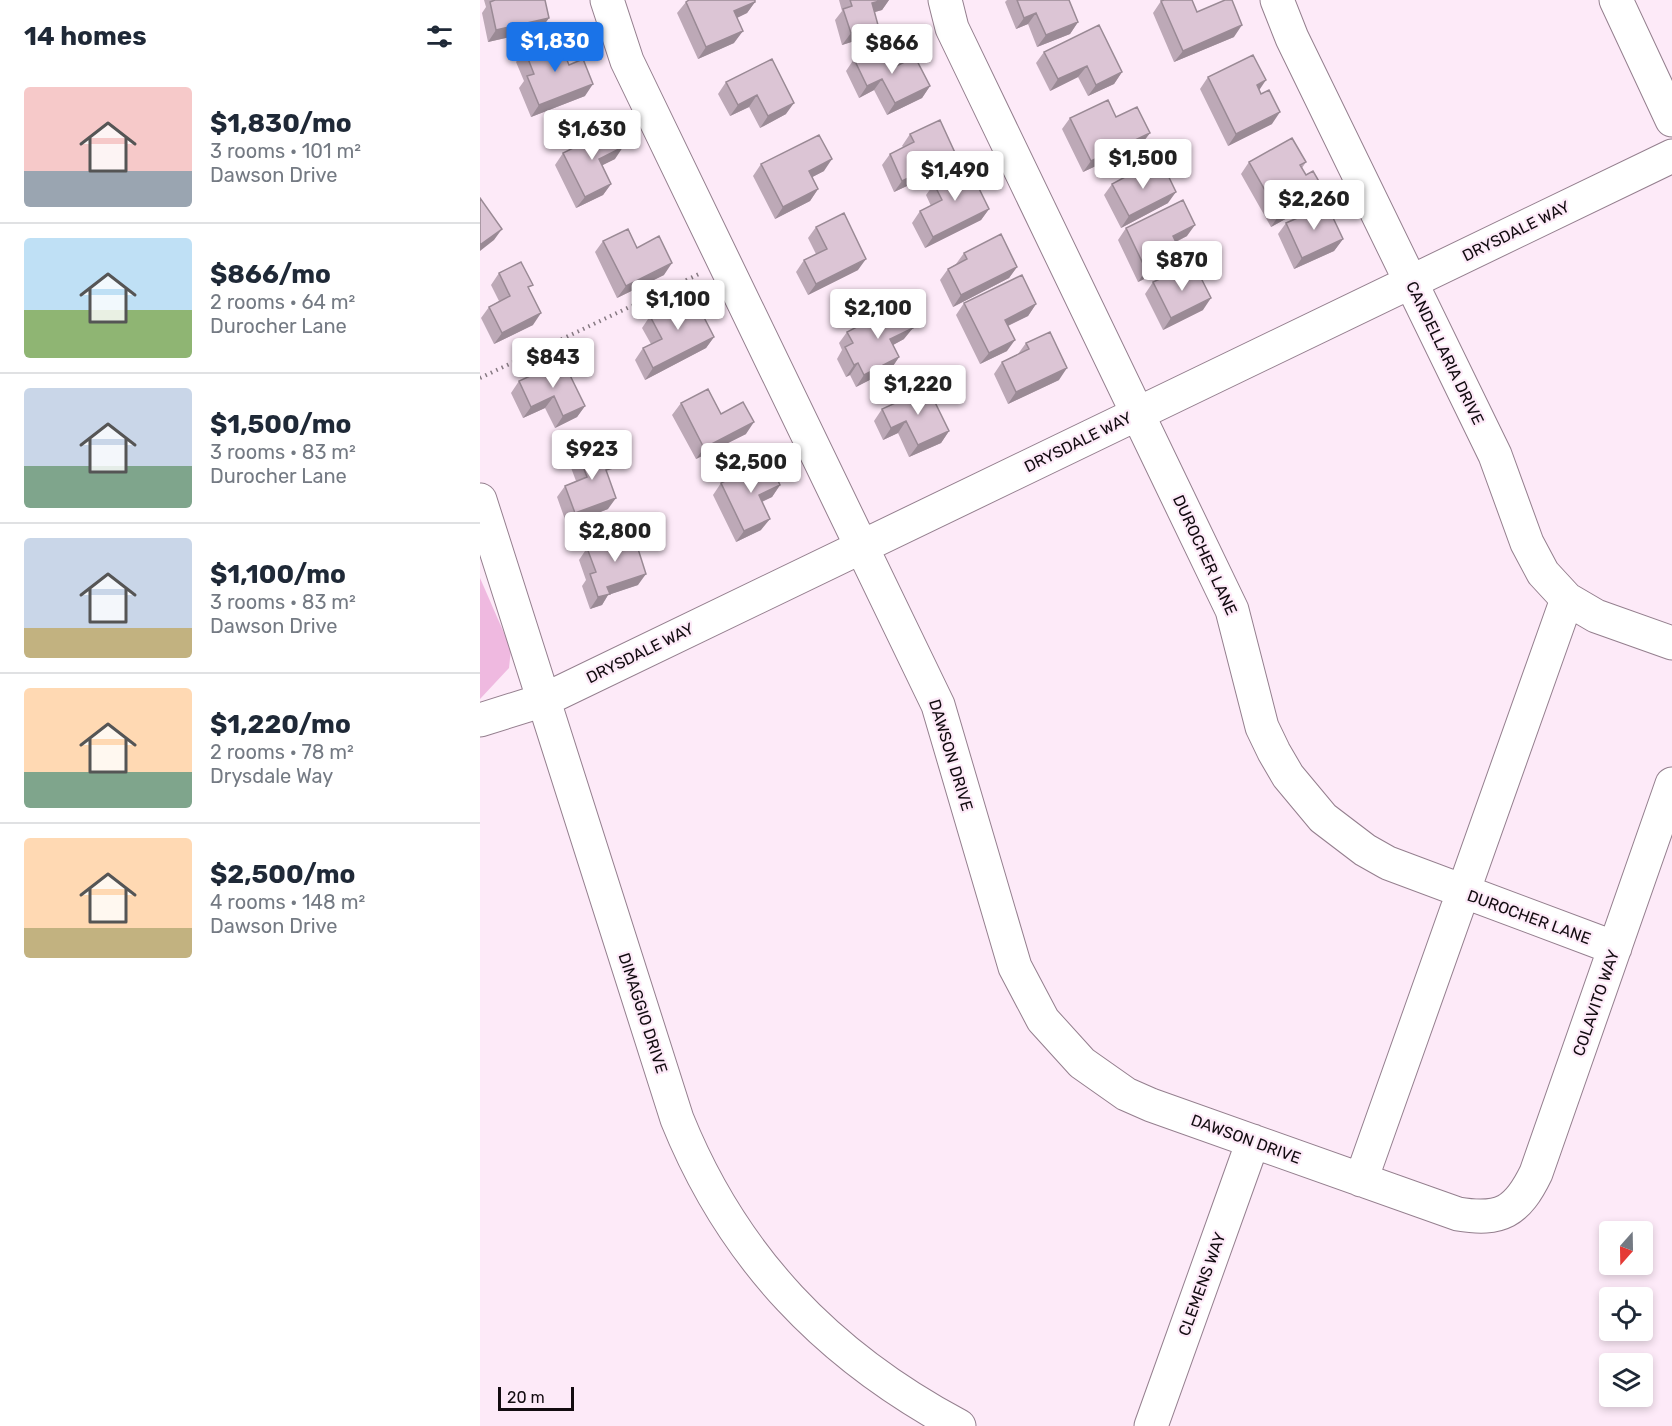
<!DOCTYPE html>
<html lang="en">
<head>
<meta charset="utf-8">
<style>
	body { margin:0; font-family:Rubik,sans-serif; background:#f6f6f7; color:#1f2937; height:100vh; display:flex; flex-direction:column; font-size:22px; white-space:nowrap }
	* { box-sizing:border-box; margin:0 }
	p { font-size:20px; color:#747a83 }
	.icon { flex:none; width:33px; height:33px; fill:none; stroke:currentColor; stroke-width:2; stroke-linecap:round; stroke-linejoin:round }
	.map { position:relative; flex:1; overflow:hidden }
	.sheet { display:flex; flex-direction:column; background:#fff; width:480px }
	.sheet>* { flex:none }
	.needle { width:39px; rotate:200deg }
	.fabs { position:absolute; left:1119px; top:1221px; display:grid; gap:12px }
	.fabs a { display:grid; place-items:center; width:54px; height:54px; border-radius:6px; background:#fff; box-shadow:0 3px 9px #0003; font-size:30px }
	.scale { position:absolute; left:18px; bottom:15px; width:76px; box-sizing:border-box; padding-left:6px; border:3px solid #120b10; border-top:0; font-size:16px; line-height:21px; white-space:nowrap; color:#120b10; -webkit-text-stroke:4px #fdeaf8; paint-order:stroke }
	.price { position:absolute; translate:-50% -51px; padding:0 14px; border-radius:6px; background:#fff; color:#222; font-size:20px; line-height:39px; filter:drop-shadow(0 2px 3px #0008) }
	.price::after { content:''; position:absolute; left:50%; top:36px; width:18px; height:14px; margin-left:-9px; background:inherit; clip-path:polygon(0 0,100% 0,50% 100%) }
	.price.current { background:#1a73e8; color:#fff }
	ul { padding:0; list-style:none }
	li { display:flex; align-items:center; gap:18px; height:150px; padding:0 24px }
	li+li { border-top:2px solid #e0e1e3 }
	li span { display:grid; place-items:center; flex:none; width:168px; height:120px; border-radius:6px; color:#555 }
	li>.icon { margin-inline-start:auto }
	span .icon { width:72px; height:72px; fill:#fffc; stroke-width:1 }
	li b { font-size:26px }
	h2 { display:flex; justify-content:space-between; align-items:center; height:72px; padding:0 24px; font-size:26px }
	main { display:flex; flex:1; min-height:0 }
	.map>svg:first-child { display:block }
	.green { fill:#efb9e0 }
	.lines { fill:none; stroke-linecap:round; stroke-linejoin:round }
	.minor-casing { stroke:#947f8e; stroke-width:35 }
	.path { stroke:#877a83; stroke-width:4; stroke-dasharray:1.5 4.5; stroke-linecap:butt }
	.minor { stroke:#fff; stroke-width:33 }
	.wall { fill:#bda9b7 }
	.shaded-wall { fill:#9a8a95 }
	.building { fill:#dcc5d5; stroke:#9a8a95; stroke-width:1.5 }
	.labels { text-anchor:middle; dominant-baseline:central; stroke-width:4.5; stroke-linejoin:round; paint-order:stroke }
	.street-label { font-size:16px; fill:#120b10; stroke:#fdeaf8 }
</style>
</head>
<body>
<main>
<section class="sheet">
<h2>14 homes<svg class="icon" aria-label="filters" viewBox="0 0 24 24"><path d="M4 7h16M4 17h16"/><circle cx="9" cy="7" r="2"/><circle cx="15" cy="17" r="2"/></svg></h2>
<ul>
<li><span style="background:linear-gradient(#f6c9c9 70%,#9aa5b1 0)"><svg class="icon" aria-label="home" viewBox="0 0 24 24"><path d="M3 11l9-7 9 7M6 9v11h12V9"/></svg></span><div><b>$1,830/mo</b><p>3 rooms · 101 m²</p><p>Dawson Drive</p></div></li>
<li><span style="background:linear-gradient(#bfe0f5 60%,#8fb573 0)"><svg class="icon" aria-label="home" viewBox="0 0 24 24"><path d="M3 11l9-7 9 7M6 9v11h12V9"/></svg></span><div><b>$866/mo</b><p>2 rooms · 64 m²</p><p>Durocher Lane</p></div></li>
<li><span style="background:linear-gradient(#c9d6e8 65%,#7fa58c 0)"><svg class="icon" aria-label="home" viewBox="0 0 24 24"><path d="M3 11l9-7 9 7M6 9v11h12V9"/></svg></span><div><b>$1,500/mo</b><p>3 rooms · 83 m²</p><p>Durocher Lane</p></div></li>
<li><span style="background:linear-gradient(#c9d6e8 75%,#c2b280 0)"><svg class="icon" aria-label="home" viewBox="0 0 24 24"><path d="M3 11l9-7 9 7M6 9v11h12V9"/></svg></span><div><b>$1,100/mo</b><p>3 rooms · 83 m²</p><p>Dawson Drive</p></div></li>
<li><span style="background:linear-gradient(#ffd9b3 70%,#7fa58c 0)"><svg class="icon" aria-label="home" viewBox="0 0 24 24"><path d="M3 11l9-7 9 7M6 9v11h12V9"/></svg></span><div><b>$1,220/mo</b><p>2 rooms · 78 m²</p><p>Drysdale Way</p></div></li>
<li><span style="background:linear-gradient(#ffd9b3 75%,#c2b280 0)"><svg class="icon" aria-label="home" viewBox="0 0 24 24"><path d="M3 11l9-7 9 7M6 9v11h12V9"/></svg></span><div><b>$2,500/mo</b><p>4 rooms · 148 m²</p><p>Dawson Drive</p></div></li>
</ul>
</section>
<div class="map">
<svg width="1192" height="1426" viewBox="0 0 1192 1426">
	<rect width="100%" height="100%" fill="#fdeaf8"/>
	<path class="green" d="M0 578 31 649 29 668 0 699Z"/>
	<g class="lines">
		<g class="minor-casing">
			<path id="minor" d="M127 0 147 61 458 705 535 967 563 1020 602 1063 646 1094 671 1105 978 1214C1021 1221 1037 1212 1056 1173L1192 784
				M465 0 472 28 752 610 782 727 794 752 808 776 843 818 885 850 908 863 1135 948
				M797 0 812 38 1015 455 1047 543 1063 573 1087 599 1116 616 1192 643
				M1136 0 1192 120
				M0 500 197 1119C253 1258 348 1356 479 1426
				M0 720 64 700 1192 156
				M881 1180 1087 599
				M671 1426 773 1141"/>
		</g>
		<path class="path" d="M0 378 219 274"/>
		<use href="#minor" class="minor"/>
	</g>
	<path class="wall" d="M4 0H65L69 18 60 30 8 42 2 13 6 7Z
		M359 0H409L402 10 395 12 390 36 362 45 355 20 362 11Z
		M527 0H589L598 22 590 34 557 47 548 24 536 29 525 2Z
		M681 1 717 12 754 37 694 62 673 13Z
		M206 2H275L267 13 257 18 254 43 218 59 197 13Z
		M45 51 89 65 105 96 51 117 39 88 44 81 36 62Z
		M564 52 642 72 634 84 608 96 598 77 570 91 556 63Z
		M292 59 306 114 280 128 269 107 250 116 238 94 246 82Z
		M374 59 410 69 450 86 442 98 407 115 394 90 379 98 366 71Z
		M728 77 779 90 792 124 748 146 720 89Z
		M636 117 661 145 603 172 582 129 590 118Z
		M430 134 468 167 414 192 402 165 410 154 423 147 422 146Z
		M83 153 135 159 122 165 131 184 123 195 96 208 75 165Z
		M769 162H826L822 168 836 202 791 227 761 174Z
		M281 164 344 171 332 177 338 189 330 201 295 219 273 176Z
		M663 178 688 203 641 228 624 195 632 184Z
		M454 184 509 209 501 220 445 248 432 223 440 211 451 206 446 195Z
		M806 223 863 239 854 251 814 269 798 234Z
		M336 227 378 270 328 295 316 272 324 260 336 254 328 238Z
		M646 228 707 236 696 242 701 253 693 265 658 282 638 240Z
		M123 241 157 248 184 275 137 298 115 252Z
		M484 253 537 267 529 278 473 307 460 280 468 269 476 264Z
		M19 273 49 290 53 325 14 344 1 318 9 307 19 301 11 285Z
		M699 279 723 310 683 330 665 294 673 282Z
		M484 303 556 304 548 316 528 326 527 351 500 364 476 315Z
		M170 316 234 337 226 348 165 380 155 360 163 348 171 344 162 328Z
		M367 332 424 339 413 345 419 357 411 369 376 387 370 375 366 377 357 359 362 350 359 343Z
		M546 343 579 380 528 404 514 374 522 362 538 354Z
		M39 381 105 406 97 417 75 428 65 408 43 418 31 393Z
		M201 403 241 414 266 434 216 459 192 415Z
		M402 409 469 431 461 443 429 457 418 433 403 440 394 421Z
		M98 453 128 509 87 525 77 497 85 486 96 481 90 465Z
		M241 483 300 485 292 497 282 502 281 530 256 542 233 495Z
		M107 548 158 585 128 595 122 605 110 609 102 586 106 580 99 560Z"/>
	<path class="shaded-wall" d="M403 0H409L402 10 384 15 392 3Z
		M275 2 267 13 246 23 254 11Z
		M556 13 548 24 536 29 544 18Z
		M69 18 60 30 8 42 16 30Z
		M598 22 590 34 557 47 566 35Z
		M398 25 390 36 362 45 371 33Z
		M762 25 754 37 694 62 703 51Z
		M263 31 254 43 218 59 226 47Z
		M607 66 598 77 570 91 578 79Z
		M642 72 634 84 608 96 616 85Z
		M402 79 394 90 379 98 387 86Z
		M786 80 778 92 777 85Z
		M113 84 105 96 51 117 59 105Z
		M450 86 442 98 407 115 415 103Z
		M277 95 269 107 250 116 258 105Z
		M314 103 306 114 280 128 288 116Z
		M800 112 792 124 748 146 756 134Z
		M670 133 661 145 603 172 611 161Z
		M143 147 135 159 111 171 119 159Z
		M476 155 468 167 414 192 422 181Z
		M352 159 344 171 321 183 329 171Z
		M131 184 123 195 96 208 105 197Z
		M338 189 330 201 295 219 303 207Z
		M844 190 836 202 791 227 799 215Z
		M696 192 688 203 641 228 649 216Z
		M509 209 501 220 445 248 453 237Z
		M715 225 707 236 685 247 693 236Z
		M22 229 14 240 0 251V245Z
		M863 239 854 251 814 269 822 258Z
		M701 253 693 265 658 282 666 270Z
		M386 259 378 270 328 295 336 284Z
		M192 263 184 275 137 298 146 286Z
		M537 267 529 278 473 307 481 295Z
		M731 298 723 310 683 330 691 318Z
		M556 304 548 316 517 331 525 320Z
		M61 313 53 325 14 344 22 333Z
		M433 328 424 339 402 351 410 339Z
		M234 337 226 348 165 380 173 368Z
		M535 340 527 351 500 364 509 353Z
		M419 357 411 369 376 387 384 375Z
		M378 363 370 375 366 377 374 365Z
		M587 368 579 380 528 404 536 392Z
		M74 396 65 408 43 418 51 407Z
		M105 406 97 417 75 428 83 416Z
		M426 421 418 433 403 440 411 428Z
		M274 422 266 434 216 459 224 448Z
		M469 431 461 443 429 457 438 445Z
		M300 485 292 497 270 507 279 495Z
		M136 498 128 509 87 525 95 513Z
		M290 519 281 530 256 542 264 531Z
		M166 574 158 585 128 595 122 605 110 609 118 597 127 587Z"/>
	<path class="building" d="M15 0H65L69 18 16 30 10 2Z
		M209 0H275V2L254 11 263 31 226 47 206 2Z
		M370 0H403L392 3 398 25 371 33 363 9 372 6Z
		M537 0H589L598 22 566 35 556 13 544 18Z
		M684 0H712L717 12 745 0H752L762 25 703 51 681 1Z
		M619 25 642 72 616 85 607 66 578 79 564 52Z
		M78 38 89 65 103 59 113 84 59 105 47 76 54 74 45 51Z
		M399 47 410 69 435 57 450 86 415 103 402 79 387 86 374 59Z
		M773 55 786 80 777 85 781 94 789 90 800 112 756 134 728 77Z
		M292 59 314 103 288 116 277 95 258 105 246 82Z
		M628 100 636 117 657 107 670 133 611 161 590 118Z
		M460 120 476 155 422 181 410 154 434 142 430 134Z
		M133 128 143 147 119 159 131 184 105 197 83 153Z
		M339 135 352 159 329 171 338 189 303 207 281 164Z
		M812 138 826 162 820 165 826 175 833 171 844 190 799 215 769 162Z
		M488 166 509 209 453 237 440 211 462 200 454 184Z
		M684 167 696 192 649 216 632 184 658 170 663 178Z
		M0 198 22 229 0 245Z
		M703 200 715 225 693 236 701 253 666 270 646 228Z
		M847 205 863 239 822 258 806 223Z
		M364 213 386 259 336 284 324 260 347 249 336 227Z
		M148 229 157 248 179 236 192 263 146 286 123 241Z
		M521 234 537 267 481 295 468 269 487 259 484 253Z
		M41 262 53 285 48 287 61 313 22 333 9 307 30 296 19 273Z
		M717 270 731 298 691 318 673 282 695 272 699 279Z
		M542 275 556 304 525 320 535 340 509 353 484 303Z
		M212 294 234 337 173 368 163 348 182 339 170 316Z
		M421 304 433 328 410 339 419 357 384 375 378 363 374 365 365 347 373 343 367 332Z
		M570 332 587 368 536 392 522 362 549 349 546 343Z
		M83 361 105 406 83 416 74 396 51 407 39 381Z
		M448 388 469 431 438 445 426 421 411 428 402 409Z
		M228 389 241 414 263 402 274 422 224 448 201 403Z
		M124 444 133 468 126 470 136 498 95 513 85 486 107 477 98 453Z
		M288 460 300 485 279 495 290 519 264 531 241 483Z
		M153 533 166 574 127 587 130 594 118 597 110 574 116 572 107 548Z"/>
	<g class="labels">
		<g class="street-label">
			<text transform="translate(1036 231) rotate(-26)">DRYSDALE WAY</text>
			<text transform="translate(965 353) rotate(64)">CANDELLARIA DRIVE</text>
			<text transform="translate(598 442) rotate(-26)">DRYSDALE WAY</text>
			<text transform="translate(725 555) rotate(65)">DUROCHER LANE</text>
			<text transform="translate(160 653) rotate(-26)">DRYSDALE WAY</text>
			<text transform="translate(471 755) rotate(73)">DAWSON DRIVE</text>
			<text transform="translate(1049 917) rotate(20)">DUROCHER LANE</text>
			<text transform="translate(1116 1003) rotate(-71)">COLAVITO WAY</text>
			<text transform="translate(163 1013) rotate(72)">DIMAGGIO DRIVE</text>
			<text transform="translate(766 1139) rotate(20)">DAWSON DRIVE</text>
			<text transform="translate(722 1284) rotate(-70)">CLEMENS WAY</text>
		</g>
	</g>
</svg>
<div class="fabs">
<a><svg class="needle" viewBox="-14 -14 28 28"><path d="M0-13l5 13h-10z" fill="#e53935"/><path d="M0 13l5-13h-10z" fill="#747a83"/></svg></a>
<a><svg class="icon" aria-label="locate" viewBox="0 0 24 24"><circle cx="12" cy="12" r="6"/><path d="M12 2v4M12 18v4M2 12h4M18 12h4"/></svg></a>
<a><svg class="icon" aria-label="layers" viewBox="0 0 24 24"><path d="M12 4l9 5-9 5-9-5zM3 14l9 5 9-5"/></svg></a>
</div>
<div class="scale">20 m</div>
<b class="price current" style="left:75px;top:73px">$1,830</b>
<b class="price" style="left:412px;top:75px">$866</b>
<b class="price" style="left:112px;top:161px">$1,630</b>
<b class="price" style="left:663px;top:190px">$1,500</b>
<b class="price" style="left:475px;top:202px">$1,490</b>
<b class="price" style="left:834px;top:231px">$2,260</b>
<b class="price" style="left:702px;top:292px">$870</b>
<b class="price" style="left:198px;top:331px">$1,100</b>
<b class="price" style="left:398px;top:340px">$2,100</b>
<b class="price" style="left:73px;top:389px">$843</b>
<b class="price" style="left:438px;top:416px">$1,220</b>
<b class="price" style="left:112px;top:481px">$923</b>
<b class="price" style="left:271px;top:494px">$2,500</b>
<b class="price" style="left:135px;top:563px">$2,800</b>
</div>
</main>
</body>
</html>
